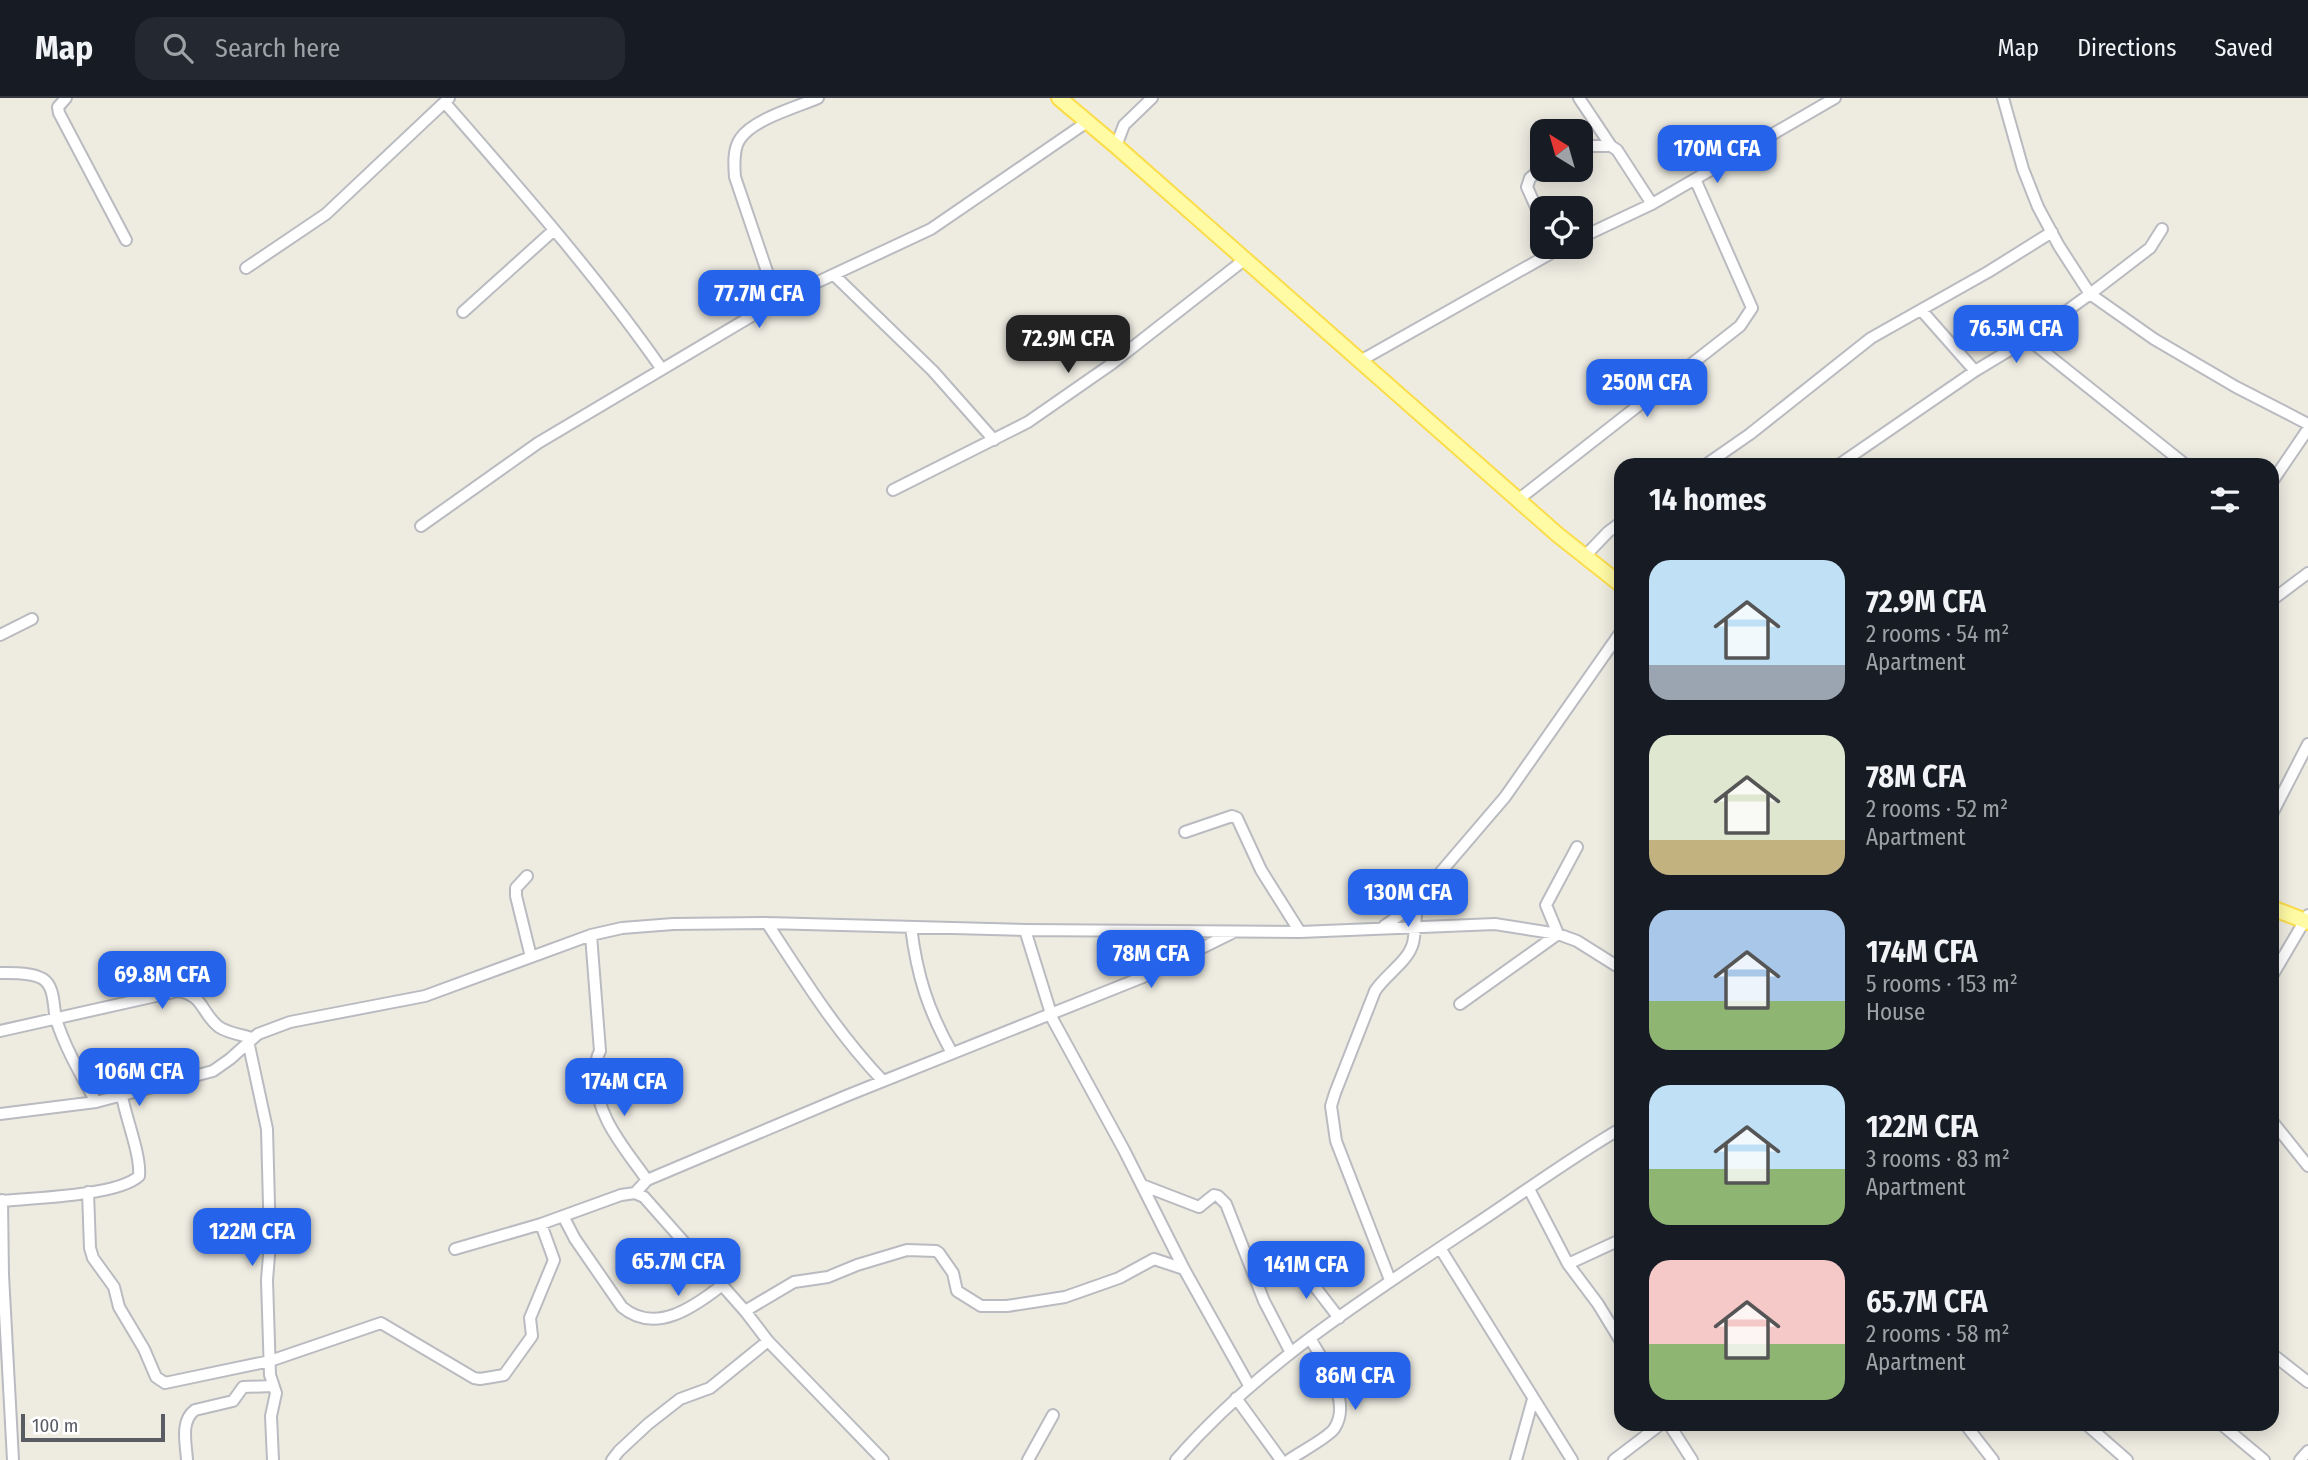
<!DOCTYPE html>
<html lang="en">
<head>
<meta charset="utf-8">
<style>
	body { margin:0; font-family:"Fira Sans Condensed",sans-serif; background:#242831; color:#f1f3f6; height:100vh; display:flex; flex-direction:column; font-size:26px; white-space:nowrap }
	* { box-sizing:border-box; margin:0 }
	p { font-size:23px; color:#9ea1a6 }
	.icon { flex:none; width:38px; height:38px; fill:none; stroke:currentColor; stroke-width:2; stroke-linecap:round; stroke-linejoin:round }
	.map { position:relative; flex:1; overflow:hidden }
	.drawer { position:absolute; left:1614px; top:360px; width:665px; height:973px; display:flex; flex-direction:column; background:#171b24; border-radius:21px; box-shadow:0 4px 18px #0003 }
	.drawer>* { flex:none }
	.needle { width:46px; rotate:323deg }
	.fabs { position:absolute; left:1530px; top:21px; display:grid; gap:14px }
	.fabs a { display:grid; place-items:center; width:63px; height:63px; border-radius:14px; background:#171b24; box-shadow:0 4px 18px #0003; font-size:35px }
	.scale { position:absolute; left:21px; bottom:18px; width:144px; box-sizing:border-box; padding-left:7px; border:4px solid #595d63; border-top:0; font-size:19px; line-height:24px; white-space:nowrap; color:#595d63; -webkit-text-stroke:5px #fff; paint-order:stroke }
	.price { position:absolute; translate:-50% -60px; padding:0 16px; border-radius:14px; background:#2563eb; color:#fff; font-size:23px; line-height:46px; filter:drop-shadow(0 2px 4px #0008) }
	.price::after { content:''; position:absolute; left:50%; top:42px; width:21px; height:16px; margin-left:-10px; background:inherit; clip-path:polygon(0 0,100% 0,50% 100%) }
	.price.current { background:#222; color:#fff }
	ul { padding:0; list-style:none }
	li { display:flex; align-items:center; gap:21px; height:175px; padding:0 35px }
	li span { display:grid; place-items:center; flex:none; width:196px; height:140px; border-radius:21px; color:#555 }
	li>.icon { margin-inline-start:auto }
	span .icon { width:84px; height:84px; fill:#fffc; stroke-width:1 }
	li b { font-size:30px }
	h2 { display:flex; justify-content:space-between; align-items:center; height:84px; padding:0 35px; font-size:30px }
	header { display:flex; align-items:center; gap:42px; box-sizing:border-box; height:98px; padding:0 35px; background:#171b24; border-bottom:2px solid #363941 }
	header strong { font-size:33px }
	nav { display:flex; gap:38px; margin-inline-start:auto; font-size:24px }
	.search { width:490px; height:63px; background:#242831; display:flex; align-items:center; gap:18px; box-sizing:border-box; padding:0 24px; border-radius:21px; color:#9ea1a6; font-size:26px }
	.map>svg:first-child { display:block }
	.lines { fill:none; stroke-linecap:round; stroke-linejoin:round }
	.minor-casing { stroke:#b9bbc1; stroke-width:14 }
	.major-casing { stroke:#fbdd4c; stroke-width:18 }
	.minor { stroke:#fff; stroke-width:10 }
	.major { stroke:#fffaa4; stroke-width:14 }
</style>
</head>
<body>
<header>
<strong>Map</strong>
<div class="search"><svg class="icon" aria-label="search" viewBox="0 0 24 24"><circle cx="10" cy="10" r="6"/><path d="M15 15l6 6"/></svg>Search here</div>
<nav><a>Map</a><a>Directions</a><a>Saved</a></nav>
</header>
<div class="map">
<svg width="2308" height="1362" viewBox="0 0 2308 1362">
	<rect width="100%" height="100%" fill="#eeece1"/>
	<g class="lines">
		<g class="minor-casing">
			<path id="minor" d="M66 0 58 9 59 15 126 142
				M1579 0 1611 48 1617 52 1652 106
				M2003 0 2023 71 2038 109 2059 148 2090 196 2154 241 2236 289 2308 326
				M446 6C520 91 596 177 661 270
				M1116 48 1124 27 1152 0
				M1580 48H1611
				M1542 70 1530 80 1527 89 1542 123
				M1580 140 1652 106 1835 0
				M246 170 326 116 449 0
				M834 177 933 273 994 342
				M777 203 735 79C734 67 733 51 740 41 753 21 797 9 818 0
				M1922 213 1975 273
				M463 214 554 132
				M2028 241 2187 368
				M1360 263 1562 149
				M1704 368 1750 336 1871 240 1988 174 2052 134
				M1837 368 1975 273 2028 241 2090 196 2150 150 2162 131
				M2272 384 2308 331
				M893 392 1028 324 1110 267 1244 162
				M1519 401 1740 228 1752 210 1695 81
				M421 428 538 345 777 203 931 131 1087 24
				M1586 457 1608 434 1620 425
				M2272 502 2308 475
				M0 537 32 521
				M2272 716 2308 646
				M1185 734 1232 718 1237 720 1261 772 1300 834
				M527 778 516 790V798L531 859
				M767 825C803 880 837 935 883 983
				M1384 828 1416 806
				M911 829C917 878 928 912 952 955
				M1025 832 1053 922 1124 1052 1184 1171 1250 1289
				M591 837 600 953C596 960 596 966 596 974 594 1017 624 1049 647 1082
				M0 875C12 875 32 874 43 881 55 889 53 908 56 921 65 950 81 977 96 1004
				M2272 878 2308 817
				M1460 906 1558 836 1546 807 1577 749
				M0 933 178 893C204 897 201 915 219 929 228 935 242 937 252 940
				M248 943 267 1031 270 1145 267 1182 270 1277 276 1295 271 1318 273 1362
				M0 1016 96 1004 213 973 230 961 258 936 290 924 425 898 591 837 622 830 673 826 767 825 1025 832 1300 834 1495 826 1558 836 1577 843 1620 870
				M2272 1023 2308 1068
				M1142 1087 1199 1109 1214 1097 1218 1098 1226 1106 1264 1203 1290 1253
				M1529 1091 1568 1166 1598 1206 1620 1242
				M88 1094 90 1150 93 1160 114 1189 119 1209 144 1251 156 1279 165 1285 270 1263 381 1225 474 1280 480 1281 504 1277 532 1238 530 1220 554 1162 541 1126
				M635 1095 647 1082 846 998 1143 879 1232 835
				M2 1102 3 1177 13 1362
				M0 1103C32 1100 118 1098 139 1078 141 1057 126 1021 122 998
				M563 1118 575 1141 622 1209C655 1237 694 1209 721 1188
				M1440 1150 1572 1362
				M455 1151 541 1126 621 1097 635 1095 644 1099 745 1213 768 1243 883 1362
				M1568 1166 1620 1142
				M1253 1171 1276 1166 1285 1158 1292 1159 1339 1220
				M1390 1182 1336 1043 1331 1008 1335 995 1375 893C1385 877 1408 864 1413 845 1417 828 1413 812 1422 796L1505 699 1620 535
				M745 1213 794 1184 828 1179 857 1167 907 1152 936 1153 939 1155 953 1175 957 1193 981 1208H1007L1065 1199 1119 1180 1154 1161 1184 1171
				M2272 1256 2308 1284
				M1236 1300 1281 1362
				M1669 1326 1692 1362
				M1965 1326 1993 1362
				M2086 1326 2127 1362
				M2221 1326 2264 1362
				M187 1362C186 1345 180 1323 195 1312L233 1303 243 1289 273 1288
				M612 1362 619 1353 648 1326 680 1301 710 1290 768 1243
				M1028 1362 1053 1317
				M1176 1362C1258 1268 1362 1202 1464 1134 1516 1100 1567 1062 1620 1031
				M1289 1362C1300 1354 1326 1341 1334 1331 1353 1303 1323 1264 1310 1240
				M1516 1362 1533 1301
				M1614 1362 1661 1326
				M2300 1362 2308 1353"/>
		</g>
		<g class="major-casing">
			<path id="major" d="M1059 0 1116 48 1558 437 1620 486
				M2272 810 2308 824"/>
		</g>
		<use href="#minor" class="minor"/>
		<use href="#major" class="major"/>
	</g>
</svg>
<div class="fabs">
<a><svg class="needle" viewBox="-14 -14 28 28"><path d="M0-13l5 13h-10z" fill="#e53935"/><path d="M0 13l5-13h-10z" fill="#9ea1a6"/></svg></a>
<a><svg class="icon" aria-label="locate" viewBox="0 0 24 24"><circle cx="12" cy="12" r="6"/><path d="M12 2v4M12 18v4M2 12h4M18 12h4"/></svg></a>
</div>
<div class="scale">100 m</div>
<b class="price" style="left:1717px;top:87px">170M CFA</b>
<b class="price" style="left:759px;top:232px">77.7M CFA</b>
<b class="price" style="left:2016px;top:267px">76.5M CFA</b>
<b class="price current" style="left:1068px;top:277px">72.9M CFA</b>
<b class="price" style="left:1647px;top:321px">250M CFA</b>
<b class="price" style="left:1408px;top:831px">130M CFA</b>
<b class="price" style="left:1151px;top:892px">78M CFA</b>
<b class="price" style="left:162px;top:913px">69.8M CFA</b>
<b class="price" style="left:139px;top:1010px">106M CFA</b>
<b class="price" style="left:624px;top:1020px">174M CFA</b>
<b class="price" style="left:252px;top:1170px">122M CFA</b>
<b class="price" style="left:678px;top:1200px">65.7M CFA</b>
<b class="price" style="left:1306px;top:1203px">141M CFA</b>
<b class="price" style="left:1355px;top:1314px">86M CFA</b>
<section class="drawer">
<h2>14 homes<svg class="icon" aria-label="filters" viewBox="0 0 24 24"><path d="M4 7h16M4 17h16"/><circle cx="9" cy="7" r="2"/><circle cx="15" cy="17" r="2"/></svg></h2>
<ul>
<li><span style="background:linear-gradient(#bfe0f5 75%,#9aa5b1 0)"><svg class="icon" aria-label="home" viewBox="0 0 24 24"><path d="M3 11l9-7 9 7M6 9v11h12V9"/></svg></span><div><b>72.9M CFA</b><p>2 rooms · 54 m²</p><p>Apartment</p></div></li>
<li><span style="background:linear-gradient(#dfe7d0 75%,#c2b280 0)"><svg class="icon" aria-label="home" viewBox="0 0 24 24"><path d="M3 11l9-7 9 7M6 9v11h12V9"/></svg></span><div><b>78M CFA</b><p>2 rooms · 52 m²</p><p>Apartment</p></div></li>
<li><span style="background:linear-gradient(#a9c7e8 65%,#8fb573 0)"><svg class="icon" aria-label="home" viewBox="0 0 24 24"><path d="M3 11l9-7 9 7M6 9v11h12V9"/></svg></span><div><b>174M CFA</b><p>5 rooms · 153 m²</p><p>House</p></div></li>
<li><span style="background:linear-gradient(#bfe0f5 60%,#8fb573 0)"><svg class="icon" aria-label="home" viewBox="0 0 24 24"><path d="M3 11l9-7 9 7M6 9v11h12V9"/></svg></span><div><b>122M CFA</b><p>3 rooms · 83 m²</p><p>Apartment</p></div></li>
<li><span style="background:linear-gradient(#f6c9c9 60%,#8fb573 0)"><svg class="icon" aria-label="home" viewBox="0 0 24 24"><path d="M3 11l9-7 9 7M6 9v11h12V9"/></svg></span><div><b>65.7M CFA</b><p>2 rooms · 58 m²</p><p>Apartment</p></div></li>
</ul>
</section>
</div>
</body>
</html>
